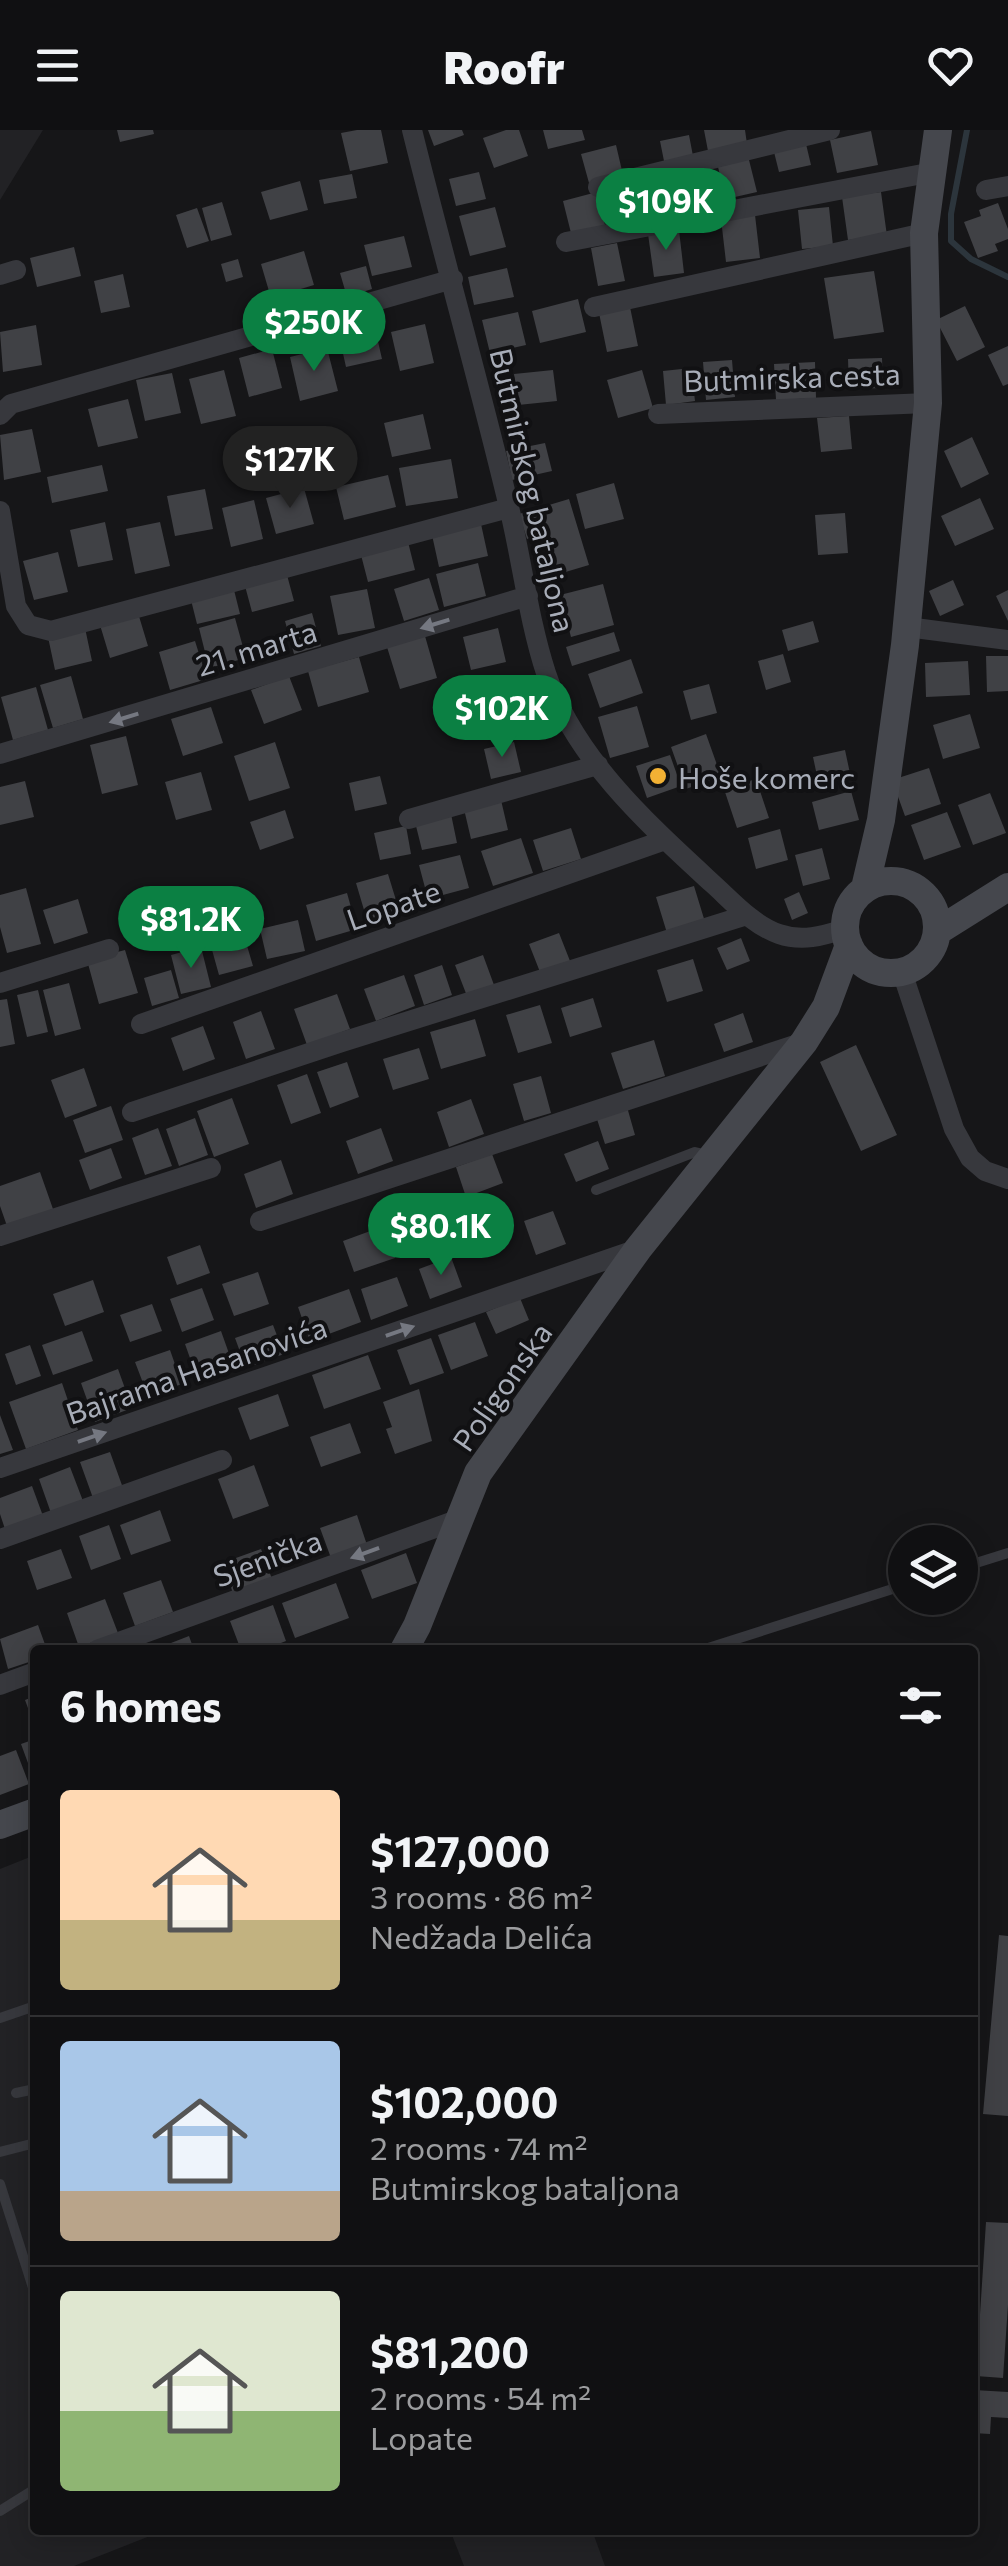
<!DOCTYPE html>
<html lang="en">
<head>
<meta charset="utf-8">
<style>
	body { margin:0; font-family:Commissioner,sans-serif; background:#19191b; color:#f1f3f6; height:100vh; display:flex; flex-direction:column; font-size:38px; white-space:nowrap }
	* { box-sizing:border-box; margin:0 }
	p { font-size:32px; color:#9c9d9f }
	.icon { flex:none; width:55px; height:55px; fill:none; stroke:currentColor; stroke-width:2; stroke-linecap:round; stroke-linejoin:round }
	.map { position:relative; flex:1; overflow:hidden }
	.side { position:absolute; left:30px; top:1515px; width:948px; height:890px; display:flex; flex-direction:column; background:#101012; border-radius:10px; box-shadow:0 5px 25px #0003,0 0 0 2px #303032 }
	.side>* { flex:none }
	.tools { position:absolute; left:888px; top:1395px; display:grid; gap:20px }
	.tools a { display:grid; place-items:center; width:90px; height:90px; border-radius:50%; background:#101012; box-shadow:0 5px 25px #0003,0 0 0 2px #303032; font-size:50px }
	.price { position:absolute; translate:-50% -85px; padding:0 22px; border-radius:35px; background:#0b8043; color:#fff; font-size:32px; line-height:65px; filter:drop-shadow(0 2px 5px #0008) }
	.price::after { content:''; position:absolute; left:50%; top:60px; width:30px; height:22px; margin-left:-15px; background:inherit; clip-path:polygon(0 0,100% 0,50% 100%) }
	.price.selected { background:#222; color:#fff }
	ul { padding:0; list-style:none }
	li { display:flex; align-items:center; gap:30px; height:250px; padding:0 30px }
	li+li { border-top:2px solid #303032 }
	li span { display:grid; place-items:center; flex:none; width:280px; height:200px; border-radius:10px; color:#555 }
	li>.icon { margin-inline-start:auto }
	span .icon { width:120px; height:120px; fill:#fffc; stroke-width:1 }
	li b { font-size:42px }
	h2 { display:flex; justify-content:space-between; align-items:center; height:120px; padding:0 30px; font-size:42px }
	header { display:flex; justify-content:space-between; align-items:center; height:130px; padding:0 30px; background:#101012; font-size:45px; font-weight:800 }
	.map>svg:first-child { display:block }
	.built { fill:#222225 }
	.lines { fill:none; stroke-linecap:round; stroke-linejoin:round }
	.stream { stroke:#2c353c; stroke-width:6 }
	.building { fill:#404145 }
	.lane { stroke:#37383d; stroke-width:10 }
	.street { stroke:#37383d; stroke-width:20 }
	.secondary { stroke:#45474d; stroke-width:28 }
	.oneway { fill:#757881 }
	.poi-dot { fill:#f2b134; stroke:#111113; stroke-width:4 }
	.labels { text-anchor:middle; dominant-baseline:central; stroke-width:8; stroke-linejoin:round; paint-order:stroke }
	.street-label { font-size:30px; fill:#a8adb8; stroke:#111113 }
	.poi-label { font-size:30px; fill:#a8adb8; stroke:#111113; text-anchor:start }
</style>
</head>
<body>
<header><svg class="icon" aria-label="menu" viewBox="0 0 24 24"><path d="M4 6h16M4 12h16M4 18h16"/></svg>Roofr<svg class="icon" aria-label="heart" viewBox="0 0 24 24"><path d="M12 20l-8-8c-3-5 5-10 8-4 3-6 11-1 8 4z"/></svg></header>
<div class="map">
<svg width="1008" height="2436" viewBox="0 0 1008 2436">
	<rect width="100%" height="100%" fill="#161618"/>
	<path class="built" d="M0 0H43L0 70Z
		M35 1725V2400H165L74 2436H0V1739Z
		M450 2400H592L605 2436H464Z"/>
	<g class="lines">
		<path class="stream" d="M967 0 951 84V111L971 129 1008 147"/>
	</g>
	<path class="building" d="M117 0H153L154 4 120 12Z
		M357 0H381L388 33 350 41 341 3Z
		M428 0H462L464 5 434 16Z
		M506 0H519L528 26 494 38 483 8Z
		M543 0H582L585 10 548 19Z
		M704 0H745L747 14 708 21Z
		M871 1 878 35 837 43 830 10Z
		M689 5 693 26 664 31 660 11Z
		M806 14 811 35 779 42 774 22Z
		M616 15 623 45 589 53 581 24Z
		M748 26 757 62 726 69 717 33Z
		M479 42 486 69 456 76 449 49Z
		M352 44 357 68 324 74 319 50Z
		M674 46 682 81 648 89 640 53Z
		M300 51 308 80 270 90 261 62Z
		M597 62 605 95 571 103 563 71Z
		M881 62 887 106 848 110 842 67Z
		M222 72 232 105 211 111 202 78Z
		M998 73 1008 99V109L995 114 998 121 978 128 964 92 981 86 979 80Z
		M495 77 506 117 470 126 459 86Z
		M829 77 833 116 802 119 798 80Z
		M197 78 209 111 187 118 176 85Z
		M755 85 760 128 726 132 721 89Z
		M679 100 684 143 654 147 648 104Z
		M404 106 412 137 372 146 364 115Z
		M617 113 625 151 598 156 591 118Z
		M74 117 81 146 37 157 30 128Z
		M304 121 314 155 271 168 261 134Z
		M238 129 243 147 226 152 221 134Z
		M366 136 372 159 347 167 340 143Z
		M507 138 514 167 474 175 468 147Z
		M874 141 884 202 834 209 824 148Z
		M123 144 130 177 101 183 94 151Z
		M578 169 586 202 540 213 532 181Z
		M965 176 985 217 957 231 936 190Z
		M630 177 638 216 607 222 599 183Z
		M518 182 526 215 490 223 482 190Z
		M374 194 382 229 346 237 338 201Z
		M425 194 434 233 400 241 391 202Z
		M36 195 42 235 3 242 0 202Z
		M1008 216V254L1003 256 988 225Z
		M327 218 338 261 300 271 290 227Z
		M272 219 282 258 249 267 239 228Z
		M882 228 883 258 849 259 848 229Z
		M732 230 735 267 706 270 703 232Z
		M815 232 816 268 776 270 774 234Z
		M691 238 695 271 666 275 663 241Z
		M224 240 236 286 201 294 189 249Z
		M553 240 557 271 518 275 514 244Z
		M642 240 653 278 618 288 607 250Z
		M172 243 181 283 145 291 136 250Z
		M128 269 138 308 98 317 88 279Z
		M423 284 431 319 392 327 384 293Z
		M849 286 852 319 821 322 817 288Z
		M32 299 41 342 4 350 0 305Z
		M972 307 989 344 961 358 944 321Z
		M545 313 552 341 512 350 506 321Z
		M451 329 458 368 406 376 399 338Z
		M102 335 108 361 52 373 47 347Z
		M388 345 396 377 344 390 336 357Z
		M614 353 624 389 585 399 576 364Z
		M304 358 314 394 276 404 266 368Z
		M205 359 213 399 175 406 167 366Z
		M980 368 994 399 955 416 941 386Z
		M569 369 589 435 552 446 540 405 527 409 519 384Z
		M254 370 263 409 231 417 222 378Z
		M845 383 848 423 818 425 815 385Z
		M105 392 113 430 78 437 70 400Z
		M160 392 170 436 135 444 126 399Z
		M481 394 488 426 439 437 432 405Z
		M408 412 415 440 368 452 361 425Z
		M58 422 68 462 34 470 23 431Z
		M478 433 486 466 444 477 436 444Z
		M287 445 294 471 252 482 245 456Z
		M429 448 439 480 404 491 394 459Z
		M953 450 964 475 940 486 929 461Z
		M603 454 614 495 571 507 560 465Z
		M367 459 375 498 338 505 330 466Z
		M234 460 240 484 197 494 191 470Z
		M1008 460V491L996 466Z
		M138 483 148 516 110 528 100 495Z
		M312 483 321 516 294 524 285 491Z
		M235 488 246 528 209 538 199 498Z
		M813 491 819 512 788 521 782 500Z
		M85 498 92 531 55 540 48 507Z
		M498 498 506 532 471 540 463 507Z
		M614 502 620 521 572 536 566 517Z
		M425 506 437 548 400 559 387 517Z
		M195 511 207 549 170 560 159 522Z
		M783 524 791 552 766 560 758 531Z
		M986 526H1008V561L987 562Z
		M359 527 369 562 318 577 308 541Z
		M631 529 643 563 600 578 588 544Z
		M968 531 970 565 926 567 925 533Z
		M71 546 83 589 53 598 40 555Z
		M289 546 302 580 264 594 251 560Z
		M709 554 717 583 691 590 683 561Z
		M489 555 497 587 464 595 456 563Z
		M36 557 48 600 13 610 1 567Z
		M637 576 649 617 610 628 598 587Z
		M211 577 223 613 183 626 171 589Z
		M970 584 980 618 943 629 933 595Z
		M706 604 721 646 686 659 671 617Z
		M126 606 138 655 102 664 90 615Z
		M275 612 290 658 249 671 234 626Z
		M514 612 521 642 491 649 484 619Z
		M845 620 851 648 819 655 813 627Z
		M670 625 681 656 647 668 636 636Z
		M929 638 941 674 905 686 892 650Z
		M201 642 212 680 176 690 165 652Z
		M380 646 387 674 355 681 349 653Z
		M756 649 769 688 737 698 724 659Z
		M25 651 34 687 0 695V657Z
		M851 661 859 690 819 700 812 672Z
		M990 663 1006 703 973 715 958 675Z
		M501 670 508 700 471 709 464 679Z
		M285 680 294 708 260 720 250 692Z
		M947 682 961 717 924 730 911 695Z
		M451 684 457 713 422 720 415 692Z
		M406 696 411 724 380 730 374 703Z
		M571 698 581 729 543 741 533 710Z
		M780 699 788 730 756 739 748 708Z
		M521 708 533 743 493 756 481 721Z
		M822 718 830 749 803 756 795 725Z
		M460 725 469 758 428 769 419 735Z
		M388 744 399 780 367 790 356 753Z
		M694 756 705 792 667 803 656 767Z
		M26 758 41 814 7 823 0 797V765Z
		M799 762 808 783 792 790 784 769Z
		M347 763 357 799 316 811 306 775Z
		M78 769 88 803 54 814 43 780Z
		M298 790 305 821 267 829 260 799Z
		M240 792 253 836 219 845 207 802Z
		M559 803 570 831 540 842 529 814Z
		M741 808 750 831 727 840 717 818Z
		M201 817 211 857 181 864 171 825Z
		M125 820 138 863 99 874 87 830Z
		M483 825 494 855 467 866 455 835Z
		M693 829 703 861 667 872 657 840Z
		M442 835 452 865 424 875 414 845Z
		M171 840 179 868 152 876 144 848Z
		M404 845 415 876 376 891 364 859Z
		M69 853 81 899 55 906 43 860Z
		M38 860 48 902 27 907 17 865Z
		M337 864 350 899 307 915 294 879Z
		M593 868 602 897 570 907 561 878Z
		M7 869 15 914 0 917V870Z
		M540 875 552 913 518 923 506 885Z
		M261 881 275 919 246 929 233 892Z
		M743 883 753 912 724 922 714 894Z
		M475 889 486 926 441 939 430 902Z
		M203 896 215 929 183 941 171 908Z
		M654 910 665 946 623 959 611 923Z
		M856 915 897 1005 861 1021 820 932Z
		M419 918 429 949 393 960 383 929Z
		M347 932 359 967 330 978 317 942Z
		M84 938 97 976 65 988 51 950Z
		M307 944 321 983 291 994 277 955Z
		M541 946 551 983 524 991 513 954Z
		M232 968 249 1014 214 1027 197 981Z
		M471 969 484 1004 449 1017 437 982Z
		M111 976 123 1010 85 1023 73 990Z
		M627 977 635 1005 605 1014 596 986Z
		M195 988 208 1025 179 1036 166 999Z
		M158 998 172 1036 145 1045 132 1008Z
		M381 998 393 1031 358 1044 346 1011Z
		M598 1011 609 1039 576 1052 564 1024Z
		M111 1018 122 1048 90 1060 79 1030Z
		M492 1024 503 1053 466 1067 456 1037Z
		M281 1030 293 1064 256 1078 244 1044Z
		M40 1042 53 1079 7 1096 0 1076V1056Z
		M457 1074 469 1106 436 1118 424 1085Z
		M553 1081 566 1114 536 1125 524 1091Z
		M384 1096 395 1128 354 1142 343 1111Z
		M200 1115 210 1143 177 1155 167 1127Z
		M451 1127 462 1157 430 1169 419 1139Z
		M258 1142 269 1174 234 1186 222 1154Z
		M397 1147 408 1176 371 1190 361 1159Z
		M93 1150 104 1182 65 1196 53 1164Z
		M202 1158 214 1190 182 1202 170 1169Z
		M349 1159 361 1192 310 1211 298 1177Z
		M520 1168 529 1190 496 1204 486 1182Z
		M152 1174 162 1201 130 1212 120 1185Z
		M475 1192 488 1226 451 1240 438 1205Z
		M273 1195 284 1224 246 1238 235 1208Z
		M82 1201 93 1231 53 1245 42 1215Z
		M221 1201 232 1232 196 1245 185 1214Z
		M431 1208 444 1243 410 1255 397 1220Z
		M30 1215 41 1246 16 1255 5 1224Z
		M170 1220 182 1254 148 1266 135 1232Z
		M368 1225 381 1259 324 1279 312 1245Z
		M118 1239 132 1278 95 1292 81 1253Z
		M62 1253 78 1300 26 1319 9 1272Z
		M419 1259 432 1311 395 1324 386 1299 392 1297 383 1272Z
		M278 1264 289 1296 250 1310 238 1278Z
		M0 1285 13 1320 0 1324Z
		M350 1293 361 1323 321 1337 310 1307Z
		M110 1322 123 1358 93 1368 80 1332Z
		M254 1335 269 1376 233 1389 218 1349Z
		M70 1337 83 1371 51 1383 39 1349Z
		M32 1356 43 1386 5 1399 0 1384V1368Z
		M160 1380 171 1411 131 1425 120 1395Z
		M357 1385 367 1415 331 1428 320 1398Z
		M109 1395 121 1429 91 1440 79 1406Z
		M61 1419 72 1448 37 1460 27 1431Z
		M261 1419 272 1449 233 1463 222 1433Z
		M406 1423 417 1453 372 1469 361 1440Z
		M161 1450 173 1482 135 1496 123 1463Z
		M336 1453 349 1488 295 1508 282 1473Z
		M105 1469 118 1503 79 1517 67 1483Z
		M273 1475 286 1511 263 1520H241L230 1491Z
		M38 1495 47 1520H35V1530L8 1539 0 1509Z
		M189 1506 194 1520H153Z
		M35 1566V1597L25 1570Z
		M35 1609V1652L21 1614Z
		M16 1620 29 1654 0 1665V1626Z
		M999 1805 1008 1806V1986L983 1984Z
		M986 2092 1008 2093V2175L1003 2248 976 2246Z
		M974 2260 1008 2262V2288L991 2287 990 2304 973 2303Z"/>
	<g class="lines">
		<path class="lane" d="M596 1060 695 1022 708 1025
			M960 1438 1008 1423
			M702 1520 905 1455
			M0 1888 35 1876
			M16 1963 35 1959
			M0 2022 35 2013
			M0 2054 35 2164
			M0 2381 35 2359"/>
		<path class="street" d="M412 0C443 125 478 248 508 373 522 429 528 488 546 543 574 628 649 695 713 754 733 772 753 795 779 804 802 812 822 806 845 799
			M598 57 830 0
			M986 60 1008 56
			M566 112 933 42
			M0 145 16 140
			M594 177 924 103
			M658 284 928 273
			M0 285 11 274 453 149
			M0 381 16 476 28 495 51 501 509 378
			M907 497 1008 510
			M0 624 528 466
			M409 689 598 635
			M902 842 954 999 970 1028 985 1041 1008 1049
			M0 853 109 819
			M141 894 665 710
			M132 982 342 912 747 785
			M260 1091 804 912
			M0 1106 211 1038
			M0 1338 638 1119
			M0 1409 222 1330
			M97 1520 457 1390
			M0 1555 35 1542"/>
		<path class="secondary" d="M845 797a46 46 0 1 1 92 0a46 46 0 1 1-92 0Z
			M865 758 881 690 905 515 928 273 924 103 938 0
			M938 801 1008 757
			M404 1520 417 1496 478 1343 638 1119 804 912 826 877 849 815
			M0 1695 35 1682"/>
	</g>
	<defs><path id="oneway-solid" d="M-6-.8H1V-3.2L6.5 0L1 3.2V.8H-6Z" transform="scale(2.5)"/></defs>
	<g class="oneway">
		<use href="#oneway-solid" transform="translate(435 494) rotate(163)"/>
		<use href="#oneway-solid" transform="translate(124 588) rotate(163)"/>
		<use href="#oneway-solid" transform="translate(400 1201) rotate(-19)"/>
		<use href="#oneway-solid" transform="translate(92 1307) rotate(-19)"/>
		<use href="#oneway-solid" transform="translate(365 1423) rotate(160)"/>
	</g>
	<circle class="poi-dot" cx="658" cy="646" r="10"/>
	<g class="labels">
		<g class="street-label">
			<text transform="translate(792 246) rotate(-2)">Butmirska cesta</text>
			<text transform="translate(534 360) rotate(77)">Butmirskog bataljona</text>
			<text transform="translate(256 517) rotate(-17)">21. marta</text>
			<text transform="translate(393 774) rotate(-19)">Lopate</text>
			<text transform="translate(196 1239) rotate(-19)">Bajrama Hasanovića</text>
			<text transform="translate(501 1256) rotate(-55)">Poligonska</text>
			<text transform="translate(267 1427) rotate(-20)">Sjenička</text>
		</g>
		<g class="poi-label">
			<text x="678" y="646">Hoše komerc</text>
		</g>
	</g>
</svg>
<div class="tools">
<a><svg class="icon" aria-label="layers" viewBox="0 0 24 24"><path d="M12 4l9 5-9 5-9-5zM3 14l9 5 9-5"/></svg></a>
</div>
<b class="price" style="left:666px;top:123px">$109K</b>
<b class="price" style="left:314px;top:244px">$250K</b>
<b class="price selected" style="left:290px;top:381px">$127K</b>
<b class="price" style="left:502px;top:630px">$102K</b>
<b class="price" style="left:191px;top:841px">$81.2K</b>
<b class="price" style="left:441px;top:1148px">$80.1K</b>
<section class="side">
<h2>6 homes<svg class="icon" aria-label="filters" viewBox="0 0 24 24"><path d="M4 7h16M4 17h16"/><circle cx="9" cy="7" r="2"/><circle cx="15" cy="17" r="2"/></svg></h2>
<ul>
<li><span style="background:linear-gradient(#ffd9b3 65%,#c2b280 0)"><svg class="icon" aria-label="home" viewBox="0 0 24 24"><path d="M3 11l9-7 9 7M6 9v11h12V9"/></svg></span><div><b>$127,000</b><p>3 rooms · 86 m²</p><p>Nedžada Delića</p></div></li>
<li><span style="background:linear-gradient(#a9c7e8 75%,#b9a48a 0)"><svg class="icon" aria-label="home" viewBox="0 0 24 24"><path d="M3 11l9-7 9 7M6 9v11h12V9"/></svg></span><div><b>$102,000</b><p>2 rooms · 74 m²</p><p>Butmirskog bataljona</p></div></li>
<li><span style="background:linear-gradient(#dfe7d0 60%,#8fb573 0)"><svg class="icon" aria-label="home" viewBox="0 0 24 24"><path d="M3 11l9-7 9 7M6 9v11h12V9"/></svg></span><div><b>$81,200</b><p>2 rooms · 54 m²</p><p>Lopate</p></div></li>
</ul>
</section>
</div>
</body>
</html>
